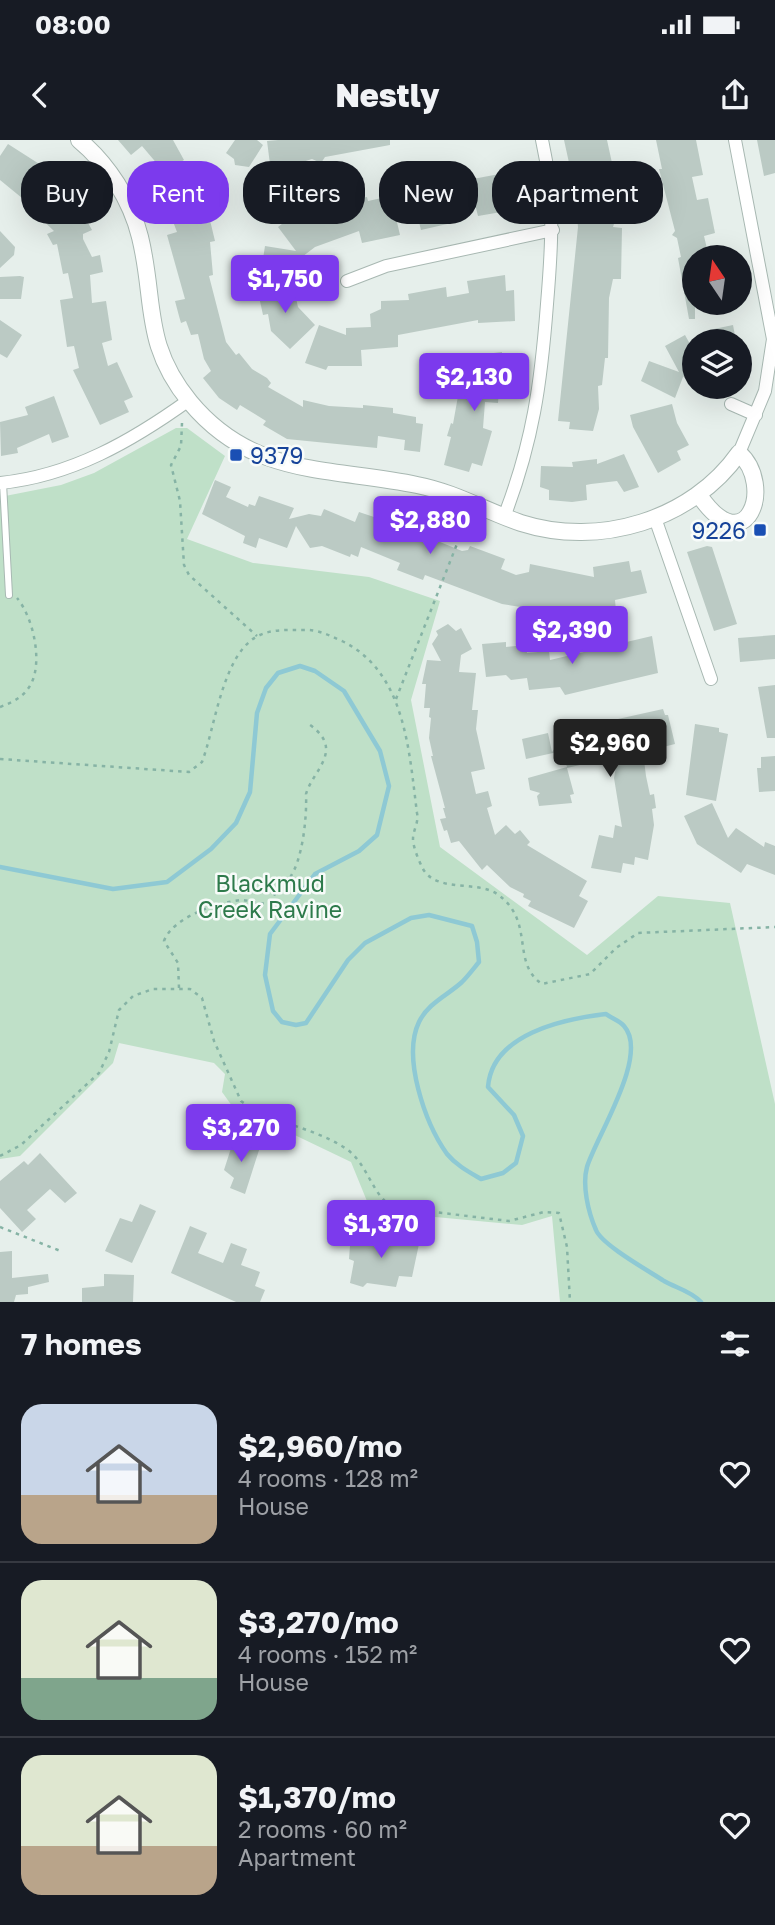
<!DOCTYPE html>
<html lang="en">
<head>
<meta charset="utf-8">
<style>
	body { margin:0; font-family:"Golos Text",sans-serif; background:#242831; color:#f1f3f6; height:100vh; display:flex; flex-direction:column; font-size:26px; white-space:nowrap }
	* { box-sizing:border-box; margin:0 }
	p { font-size:23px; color:#9ea1a6 }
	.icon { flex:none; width:38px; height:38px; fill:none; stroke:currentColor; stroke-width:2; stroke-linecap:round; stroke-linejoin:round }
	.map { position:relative; height:1162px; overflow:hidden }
	.drawer { display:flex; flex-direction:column; background:#171b24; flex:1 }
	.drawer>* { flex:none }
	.hud { position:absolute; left:21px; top:21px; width:733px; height:63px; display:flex; gap:14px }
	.needle { width:46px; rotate:347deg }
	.controls { position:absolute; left:682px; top:105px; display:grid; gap:14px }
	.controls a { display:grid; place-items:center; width:70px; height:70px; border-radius:50%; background:#171b24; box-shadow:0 7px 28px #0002; font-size:35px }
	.price { position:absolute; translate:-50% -60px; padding:0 16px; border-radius:7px; background:#7c3aed; color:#fff; font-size:23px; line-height:46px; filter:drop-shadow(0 2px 4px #0008) }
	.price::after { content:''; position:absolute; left:50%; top:42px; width:21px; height:16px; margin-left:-10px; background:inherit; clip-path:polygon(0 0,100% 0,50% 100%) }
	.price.on { background:#222; color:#fff }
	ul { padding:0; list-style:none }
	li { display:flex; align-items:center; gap:21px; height:175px; padding:0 21px }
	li+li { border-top:2px solid #363941 }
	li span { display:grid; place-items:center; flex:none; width:196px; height:140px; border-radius:21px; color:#555 }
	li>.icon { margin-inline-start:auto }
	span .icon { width:84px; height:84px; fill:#fffc; stroke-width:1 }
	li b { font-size:30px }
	h2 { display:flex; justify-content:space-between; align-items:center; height:84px; padding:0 21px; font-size:30px }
	.chip { padding:0 24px; border-radius:28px; background:#171b24; box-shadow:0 7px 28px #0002; font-size:24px; line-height:63px }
	.chip.on { background:#7c3aed; color:#fff }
	.status { display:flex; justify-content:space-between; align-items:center; height:49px; padding:0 35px; background:#171b24; direction:ltr }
	.status svg { height:19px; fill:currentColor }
	header { display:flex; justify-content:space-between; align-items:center; height:91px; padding:0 21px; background:#171b24; font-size:32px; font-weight:800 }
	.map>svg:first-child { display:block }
	.green { fill:#bfe0c8 }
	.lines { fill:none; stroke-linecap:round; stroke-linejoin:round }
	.stream { stroke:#8ec9d4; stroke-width:4.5 }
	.building { fill:#bbcac4 }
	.service-casing { stroke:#a8b8b2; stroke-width:8 }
	.minor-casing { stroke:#a8b8b2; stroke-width:14 }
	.tertiary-casing { stroke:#a8b8b2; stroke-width:18 }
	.path { stroke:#86b3a5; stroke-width:2.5; stroke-dasharray:3.5 5; stroke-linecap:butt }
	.service { stroke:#fff; stroke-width:6 }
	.minor { stroke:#fff; stroke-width:12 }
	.tertiary { stroke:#fff; stroke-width:16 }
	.transit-dot { fill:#1a4fb4; stroke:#f7fbf9; stroke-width:2.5 }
	.labels { text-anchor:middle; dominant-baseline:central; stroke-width:5; stroke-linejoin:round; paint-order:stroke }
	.transit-label { font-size:23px; fill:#164399; stroke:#f7fbf9; text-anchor:start }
	.park-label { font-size:23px; fill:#2d7a4b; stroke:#f7fbf9 }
</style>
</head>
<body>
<div class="status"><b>08:00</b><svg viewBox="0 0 49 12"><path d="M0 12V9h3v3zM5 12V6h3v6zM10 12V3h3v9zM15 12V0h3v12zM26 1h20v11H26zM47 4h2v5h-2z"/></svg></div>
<header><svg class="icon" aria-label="back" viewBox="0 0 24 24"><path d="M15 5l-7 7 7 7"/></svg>Nestly<svg class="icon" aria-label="share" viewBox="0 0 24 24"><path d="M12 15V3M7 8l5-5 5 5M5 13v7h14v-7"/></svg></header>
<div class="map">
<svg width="775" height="1162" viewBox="0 0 775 1162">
	<rect width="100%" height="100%" fill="#e6efeb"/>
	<path class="green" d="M176 288H187L225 316 187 399 253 423 369 437 440 461 411 560 440 707 587 815 658 756 730 763 775 964V1162H560L552 1076 522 1085 371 1071 351 1022 255 976 240 977 222 952 225 934 214 923 119 903 113 923 20 1016 0 1019V357L61 345 94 333Z"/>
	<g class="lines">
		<path class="stream" d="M0 727 113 749 167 742 211 709 236 683 250 652 257 573 266 548 278 533 300 526 315 531 344 551 380 611 389 646 377 695 359 711 315 734 270 794 265 835 273 871 282 882 296 885 306 883 348 820 365 803 411 778 429 775 472 786 477 802 479 822C474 828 468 836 462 842 448 855 428 863 419 882 402 917 425 983 447 1014 456 1025 469 1032 481 1039L503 1033 516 1023 523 996 514 975 488 947C492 894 563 879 606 874 611 878 620 881 624 886 650 915 596 997 587 1027 582 1045 588 1072 596 1090 602 1105 649 1131 664 1141 676 1148 691 1151 701 1162"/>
	</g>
	<path class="building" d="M118 0H173L184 20 181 22 185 30 181 32 197 75 208 72 215 101 210 102 213 135 209 136 226 202 236 215 239 213 252 229 267 238 271 243 268 247 303 267V260L329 266 363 268V265L393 268V273L416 277V283L423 284 420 312 404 310 405 300 378 296 377 308 287 299 263 285 266 281 240 265 237 270 219 258 203 238 211 231 204 219 198 194 191 195 186 181 181 183 179 176 175 161 185 159 167 95 177 92 167 66 159 69 143 35 159 26 142 6 131 15Z
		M235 0H257L263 5 249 27 235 25 234 19 226 13Z
		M278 0H390V5L325 17 321 23 312 19 271 32 267 1Z
		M564 0H607L612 23 608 24 613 65 618 71 613 87 622 88 621 139H613L609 158 608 218H605L602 245 598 246 599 269 593 291 569 289 570 282 558 281 578 87 573 41Z
		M656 0H696L703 35 692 37 697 60 708 58 715 93 704 96 709 117H695V179H689L678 118 681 117 677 98 672 95 675 91 659 29H662Z
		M757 0H775V33L764 36Z
		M8 4 44 27 39 34 60 55 64 51 77 63 92 90 83 94V99L92 117 100 115 103 132 90 135 92 163 106 161 112 200 102 203 108 226 117 222 133 257 124 261 129 272 100 285 73 230 79 228 74 206 67 207 60 160 73 158 68 133 63 134 57 104 53 105 47 94 54 91 31 69 33 67 0 40V16Z
		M515 31 520 54 510 56 513 70 478 76 476 68 452 63 456 82 421 90 418 78H396L400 95 362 103 359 91 315 107 298 120 295 138 261 132 265 106 296 111 278 87 295 74 335 59 336 63 367 57 368 61 433 47 432 40 455 35 457 42Z
		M0 91 15 107 14 115 0 128Z
		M505 135 506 151 514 150 515 181 478 183V180L398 195V207L361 210 362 226H328L326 230 305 223 319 185 346 195V188L371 187 370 174 381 169V161L409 160 408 154 446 147 447 157 469 153 467 141Z
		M20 136 24 137 21 159H0V137Z
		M293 145 298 167 315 185 290 209 271 191 268 174 263 175 258 152Z
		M0 180 22 195 7 218 0 214Z
		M733 185 736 201H711L709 190Z
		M685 195 695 213V230L683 237 675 258 641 241 649 221 679 232 665 206Z
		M502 212 498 263 485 262 483 288 492 291 482 326 472 323 469 332 444 325 451 297 447 296 451 283 453 284 460 245 471 246 469 216Z
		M54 256 69 297 52 303 49 294 17 308 18 313 1 316 0 282 28 275 25 267Z
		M672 264 677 283 689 305 677 311 681 320 658 333 633 287 630 275Z
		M624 314 639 347 624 352 617 341 591 344 586 345 587 360 572 362 549 360V350L540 347 541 326 573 327 572 322 597 319V324Z
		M215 340 231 347 226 357 248 367 249 364 255 366 259 356 294 368 289 379 309 374 321 376 324 369 355 382 359 372 380 379 382 374 399 380 396 388 422 398 427 386 443 392 440 402 462 411 468 410 470 406 505 419 501 429 516 435 529 432 530 424 594 437 593 427 629 421 631 432 641 430 647 453 615 460 616 471 589 473 567 469 566 474 557 473 502 464 425 435 423 440 397 430 400 423 361 407 358 417 351 414 350 417 322 406 310 408 296 386 287 408 259 398 256 408 243 403 245 396 202 374Z
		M707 406 712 407 737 484 714 491 687 412Z
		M448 484 456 491 461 488 472 509 461 515 459 532 476 533 472 570H478L476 589 485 629 471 632 476 654 488 651 492 666 487 668 495 695 506 685 515 694 520 690 530 702 527 705 587 741 579 756 588 761 574 788 528 766 531 761 523 757 524 754 510 747 487 725 482 730 459 701 451 703 447 690 444 691 440 679 446 678 443 668H445L431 616H433L429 598 431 578 429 577 430 568H424L426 544H422L427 520 441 521 432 504 438 495 436 491Z
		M775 495V519L740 522 738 498Z
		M652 496 658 533 565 555 560 547 529 550 527 538 511 540 506 535 486 537 482 504 506 502V507L526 505 527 513 549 511 550 520Z
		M775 545V598H767L758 547Z
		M663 569 665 575H668L675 604 643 612 646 636 650 655 654 654 656 668 652 669 654 685 648 720 635 717 634 725 623 723 621 733 591 728 599 695 613 698 615 685 622 687 614 638 618 616 567 628 574 654 570 655 572 663 539 666 537 656 540 653 530 650 528 638 567 627 562 611 526 619 522 599 548 593 552 612 566 594 573 589Z
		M695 584 719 588V592L728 594 716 661 686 655Z
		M775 616V651L759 652 757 628H761V617Z
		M712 663 728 698 736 688 764 707 765 702 775 706V735L747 724 741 733 697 704 684 676Z
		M240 1000 260 1007 245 1054 230 1048 234 1038 224 1030 233 1002 238 1004Z
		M40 1013 77 1053 65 1063 50 1049 27 1070 36 1079 22 1092 0 1068V1041L24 1021 28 1025Z
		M140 1064 156 1071 132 1123 105 1111 120 1078 132 1082Z
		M190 1086 207 1093 198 1113 223 1123 231 1103 247 1109 241 1125 260 1132 255 1146 265 1150 260 1162H236L171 1133Z
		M364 1092 419 1104 412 1137 399 1136 396 1147 367 1143 363 1147 350 1143 354 1121 349 1119 350 1106 354 1095 363 1097Z
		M12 1111V1138L48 1134 49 1142 28 1147V1154L16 1155 14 1162H0V1112Z
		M104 1134 134 1135 133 1162H82V1148L104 1146Z"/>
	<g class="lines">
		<g class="service-casing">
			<path id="service" d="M3 343 9 455"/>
		</g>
		<g class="minor-casing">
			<path id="minor" d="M735 0 773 199 765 251 739 313
				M347 141 386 126 553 90
				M731 264 756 275
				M0 343C71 336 132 301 189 260
				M504 377C533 302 541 243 547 164 552 105 555 58 542 0
				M655 378 711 539"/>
		</g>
		<g class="tertiary-casing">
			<path id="tertiary" d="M79 0C108 24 131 60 140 97 156 162 142 203 190 262 253 338 330 327 417 345 454 352 486 371 521 383 599 408 692 380 739 313 775 345 747 425 699 355"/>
		</g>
		<path class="path" d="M182 283 181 306 171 325 180 361 184 425 189 435 257 496
			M396 559 468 376
			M0 567C13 562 24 557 31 544 43 521 33 477 17 458
			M0 619 189 632 202 622C215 588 222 517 256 497 270 489 286 490 302 490 318 489 328 495 342 501 406 532 409 612 417 673 419 683 413 690 413 699 413 707 419 721 423 729 437 753 477 740 497 754 536 781 510 822 542 844L590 834 616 808 638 793 775 787
			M179 848 178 823 164 801C173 777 216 763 241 760 251 760 258 765 268 763 276 757 274 751 280 745 282 742 287 742 289 739 303 720 307 676 306 654 313 630 345 610 310 585
			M0 1016 21 1005 99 933 109 912 119 870 133 856 153 849H190L202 858 214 901 241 961C271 983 313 987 345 1008 368 1023 370 1052 392 1067L509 1081 544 1072 559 1073 567 1107 570 1162
			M0 1087 63 1112"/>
		<use href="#service" class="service"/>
		<use href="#minor" class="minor"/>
		<use href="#tertiary" class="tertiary"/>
	</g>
	<g class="transit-dot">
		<rect x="229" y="308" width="14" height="14" rx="3.5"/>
		<rect x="753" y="383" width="14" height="14" rx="3.5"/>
	</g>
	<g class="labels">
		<g class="transit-label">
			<text x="250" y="315">9379</text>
			<text x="746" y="390" text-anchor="end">9226</text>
		</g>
		<g class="park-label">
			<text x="270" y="743">Blackmud<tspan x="270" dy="26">Creek Ravine</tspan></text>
		</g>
	</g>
</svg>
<div class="controls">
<a><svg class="needle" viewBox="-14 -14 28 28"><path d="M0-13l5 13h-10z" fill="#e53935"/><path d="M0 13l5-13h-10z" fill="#9ea1a6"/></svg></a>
<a><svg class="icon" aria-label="layers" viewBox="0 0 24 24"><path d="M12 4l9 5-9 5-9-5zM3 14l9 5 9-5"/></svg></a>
</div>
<b class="price" style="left:285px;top:175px">$1,750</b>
<b class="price" style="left:474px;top:273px">$2,130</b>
<b class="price" style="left:430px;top:416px">$2,880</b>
<b class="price" style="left:572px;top:526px">$2,390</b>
<b class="price on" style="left:610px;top:639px">$2,960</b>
<b class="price" style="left:241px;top:1024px">$3,270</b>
<b class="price" style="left:381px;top:1120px">$1,370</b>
<div class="hud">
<a class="chip">Buy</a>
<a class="chip on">Rent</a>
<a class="chip">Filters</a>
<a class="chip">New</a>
<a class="chip">Apartment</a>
</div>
</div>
<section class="drawer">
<h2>7 homes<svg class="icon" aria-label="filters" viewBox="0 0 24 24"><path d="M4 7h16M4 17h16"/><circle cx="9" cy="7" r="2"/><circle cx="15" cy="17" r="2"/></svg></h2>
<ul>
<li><span style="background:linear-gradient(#c9d6e8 65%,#b9a48a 0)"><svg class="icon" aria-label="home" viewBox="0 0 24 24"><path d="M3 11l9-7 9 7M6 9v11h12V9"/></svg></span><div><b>$2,960/mo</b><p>4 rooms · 128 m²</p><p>House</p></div><svg class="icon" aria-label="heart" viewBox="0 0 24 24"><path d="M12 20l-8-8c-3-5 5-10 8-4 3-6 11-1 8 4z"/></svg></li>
<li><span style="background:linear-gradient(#dfe7d0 70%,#7fa58c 0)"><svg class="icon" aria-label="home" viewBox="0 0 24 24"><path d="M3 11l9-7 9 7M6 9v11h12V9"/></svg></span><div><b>$3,270/mo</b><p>4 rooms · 152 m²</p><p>House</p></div><svg class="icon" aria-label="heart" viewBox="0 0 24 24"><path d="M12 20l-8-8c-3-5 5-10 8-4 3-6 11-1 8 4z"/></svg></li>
<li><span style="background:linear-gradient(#dfe7d0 65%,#b9a48a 0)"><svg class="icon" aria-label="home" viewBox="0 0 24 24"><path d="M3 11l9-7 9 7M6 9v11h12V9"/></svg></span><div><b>$1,370/mo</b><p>2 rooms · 60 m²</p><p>Apartment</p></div><svg class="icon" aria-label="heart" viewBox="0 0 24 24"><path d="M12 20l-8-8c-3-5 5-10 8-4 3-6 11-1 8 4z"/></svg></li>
</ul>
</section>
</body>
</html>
